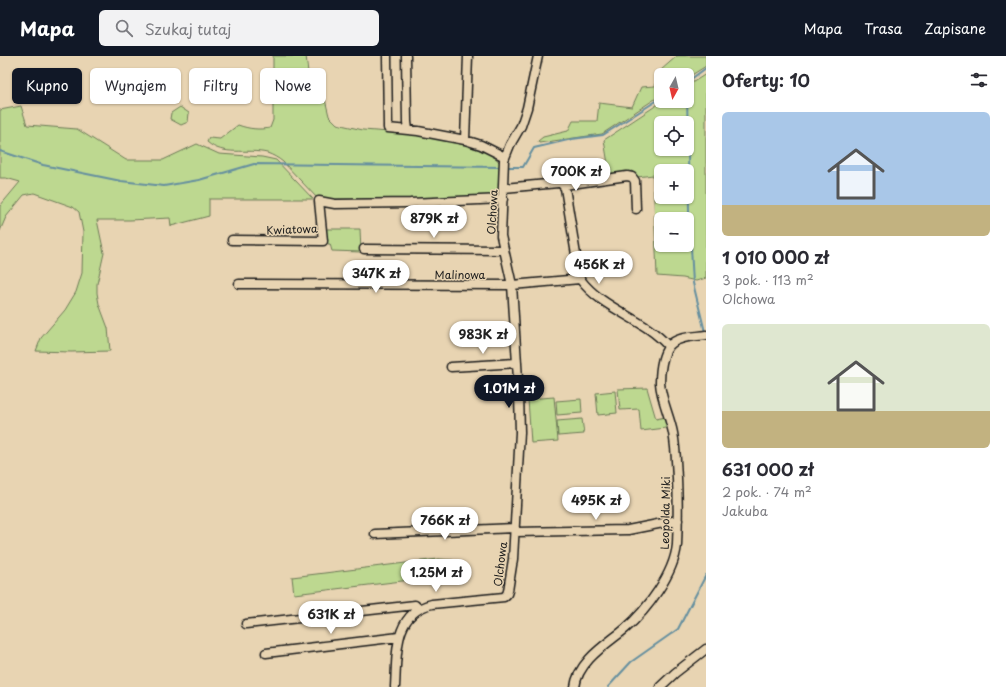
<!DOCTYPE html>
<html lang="pl">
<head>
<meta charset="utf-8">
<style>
	body { margin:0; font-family:"Playpen Sans",sans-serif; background:#f2f2f3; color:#2b2b33; height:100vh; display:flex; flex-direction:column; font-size:15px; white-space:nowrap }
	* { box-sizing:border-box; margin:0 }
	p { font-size:13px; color:#7c7c81 }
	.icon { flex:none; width:22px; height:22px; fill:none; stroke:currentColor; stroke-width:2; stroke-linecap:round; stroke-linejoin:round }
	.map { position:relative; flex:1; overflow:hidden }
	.details { display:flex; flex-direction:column; background:#fff; width:300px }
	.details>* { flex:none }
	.guide { position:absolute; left:12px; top:12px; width:380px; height:36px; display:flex; gap:8px }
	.needle { width:26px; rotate:188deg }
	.buttons { position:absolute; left:654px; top:12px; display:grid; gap:8px }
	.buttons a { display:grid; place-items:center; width:40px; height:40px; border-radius:6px; background:#fff; box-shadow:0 1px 3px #0004; font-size:20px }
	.price { position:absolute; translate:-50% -34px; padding:0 9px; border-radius:14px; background:#fff; color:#222; font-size:13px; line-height:26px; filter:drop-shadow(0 1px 2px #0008) }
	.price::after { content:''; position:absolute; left:50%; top:24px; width:12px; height:9px; margin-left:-6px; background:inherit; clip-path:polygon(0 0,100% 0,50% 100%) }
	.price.current { background:#111827; color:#fff }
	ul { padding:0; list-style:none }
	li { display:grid; align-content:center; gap:8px; height:212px; padding:0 16px }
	li span { display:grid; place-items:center; height:124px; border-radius:6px; color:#555 }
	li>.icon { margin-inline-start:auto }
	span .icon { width:72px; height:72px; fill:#fffc; stroke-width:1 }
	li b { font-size:17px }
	h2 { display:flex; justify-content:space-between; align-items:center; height:48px; padding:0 16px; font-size:17px }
	.tag { padding:0 14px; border-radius:6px; background:#fff; box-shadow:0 1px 3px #0004; font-size:14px; line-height:36px }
	.tag.current { background:#111827; color:#fff }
	header { display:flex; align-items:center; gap:24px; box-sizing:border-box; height:56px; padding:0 20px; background:#111827; color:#fff }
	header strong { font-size:19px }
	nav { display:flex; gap:22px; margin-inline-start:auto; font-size:14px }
	.search { width:280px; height:36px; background:#f2f2f3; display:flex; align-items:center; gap:10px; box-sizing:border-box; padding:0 14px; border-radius:6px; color:#7c7c81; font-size:15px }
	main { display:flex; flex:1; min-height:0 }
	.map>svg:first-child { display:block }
	.green { fill:#bdd890; stroke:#6c7a56; fill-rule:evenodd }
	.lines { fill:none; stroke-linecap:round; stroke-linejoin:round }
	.stream { stroke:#658f9f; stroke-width:2 }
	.minor-casing { stroke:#1c1c1c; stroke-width:11 }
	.minor { stroke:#e8d4b2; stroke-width:8 }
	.labels { text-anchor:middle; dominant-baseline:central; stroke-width:3; stroke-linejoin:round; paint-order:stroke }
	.street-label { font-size:11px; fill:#1c1c1c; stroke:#e8d4b2 }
</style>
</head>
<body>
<header>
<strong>Mapa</strong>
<div class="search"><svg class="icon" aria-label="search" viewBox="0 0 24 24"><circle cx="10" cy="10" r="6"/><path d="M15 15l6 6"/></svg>Szukaj tutaj</div>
<nav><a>Mapa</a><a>Trasa</a><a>Zapisane</a></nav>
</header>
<main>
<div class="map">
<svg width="706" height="631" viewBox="0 0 706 631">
	<rect width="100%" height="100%" fill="#e8d4b2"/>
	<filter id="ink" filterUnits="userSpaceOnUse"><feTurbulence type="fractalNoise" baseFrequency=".025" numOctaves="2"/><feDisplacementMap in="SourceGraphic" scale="8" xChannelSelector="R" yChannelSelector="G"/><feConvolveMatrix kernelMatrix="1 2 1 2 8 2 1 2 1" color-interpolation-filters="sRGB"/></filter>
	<g filter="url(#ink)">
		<path class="green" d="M273 0H306L309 24 323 35 329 60 337 68 363 74 415 78 461 87 493 99 500 107V140L418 143H318L283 106C278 102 273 99 267 97 246 92 224 101 207 86L209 82 220 83 238 69C249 73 259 74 270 72L273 64Z
			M677 0H706V10L687 22V19H661V39L602 78 539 87 538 85 543 81 568 75 573 65H597L599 47 632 51 641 31 655 30 661 14Z
			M706 18V222L696 225 683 222 657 220 653 119 637 121 632 115 610 120 604 84 663 45H687V30ZM661 67H687V93H661ZM661 115H687V141H661ZM661 163H687V189H661Z
			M21 50 27 69 77 73 126 104H163L197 88 219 98 262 101 276 104 313 143H209V160L171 170 170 162 130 164H97L104 197 97 228V237L99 248 108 272 110 295 71 296 36 295 41 282 65 254 76 236 82 217 83 176 79 156 73 151 34 137 24 139 6 161 0 175V150L20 126 6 122H0V54Z
			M180 51 189 57 188 66 181 69 170 63 171 57Z
			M325 173H360L361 196 332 195 330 188H328Z
			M647 332 656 363 665 361 667 367 666 372 641 375 639 353 620 354 618 333Z
			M615 335 617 357 598 359 596 337Z
			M554 341 558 385 531 387 528 343Z
			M581 343 582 357 557 359 556 345Z
			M582 363 584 378 558 380 557 365Z
			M438 503 453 504 454 521 427 522 294 538 292 521Z"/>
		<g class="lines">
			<path class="stream" d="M687 26 706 12
				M687 36 689 155 693 227 705 276
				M0 95 43 109 121 125 164 130 199 124 254 108 502 111
				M506 111H523L534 92 572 83 603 79 661 42
				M608 631 631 606 678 573 706 519"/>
			<g class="minor-casing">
				<path id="minor" d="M387 0 388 72 418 75 465 84 481 89 505 101
					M406 0 407 66 408 74
					M465 84 468 0
					M564 129 627 120 632 121 635 125 636 153
					M504 132 558 127H561L565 132 580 223
					M232 184 323 185 319 145 335 148 410 147 503 143
					M364 193 504 194
					M239 228 512 229 580 223C603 254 644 262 668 290
					M451 311 517 307
					M515 476 628 474 678 464
					M375 478 515 472
					M246 568 415 549 419 553
					M266 597 399 581
					M395 631C397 599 393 557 432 548L504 541 507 538 508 535 513 503 520 376 519 339 512 229 501 180 504 104 510 89 521 70 527 52 538 0
					M575 631C578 605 607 588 625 573 647 554 674 518 677 489 678 467 678 445 677 422 676 407 676 392 673 377 670 361 661 343 660 327 660 316 662 299 669 290 677 280 695 281 706 279
					M660 631 675 617 706 593"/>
			</g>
			<use href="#minor" class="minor"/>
		</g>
	</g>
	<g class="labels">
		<g class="street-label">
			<text transform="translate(492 156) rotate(-87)">Olchowa</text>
			<text transform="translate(292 173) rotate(-2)">Kwiatowa</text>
			<text x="460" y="218">Malinowa</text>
			<text transform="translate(665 457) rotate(-89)">Leopolda Miki</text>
			<text transform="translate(500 508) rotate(-83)">Olchowa</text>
		</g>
	</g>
</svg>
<div class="buttons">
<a><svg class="needle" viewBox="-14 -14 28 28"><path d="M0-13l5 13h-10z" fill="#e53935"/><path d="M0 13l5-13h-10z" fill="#7c7c81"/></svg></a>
<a><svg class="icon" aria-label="locate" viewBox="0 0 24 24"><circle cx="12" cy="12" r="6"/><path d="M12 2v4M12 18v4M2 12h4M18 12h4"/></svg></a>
<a>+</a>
<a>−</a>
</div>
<b class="price" style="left:576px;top:136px">700K zł</b>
<b class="price" style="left:434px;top:183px">879K zł</b>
<b class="price" style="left:599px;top:229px">456K zł</b>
<b class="price" style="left:376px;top:238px">347K zł</b>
<b class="price" style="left:483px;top:299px">983K zł</b>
<b class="price current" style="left:509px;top:353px">1.01M zł</b>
<b class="price" style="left:596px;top:465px">495K zł</b>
<b class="price" style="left:445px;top:485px">766K zł</b>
<b class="price" style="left:436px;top:537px">1.25M zł</b>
<b class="price" style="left:331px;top:579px">631K zł</b>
<div class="guide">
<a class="tag current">Kupno</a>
<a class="tag">Wynajem</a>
<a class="tag">Filtry</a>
<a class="tag">Nowe</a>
</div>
</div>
<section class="details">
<h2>Oferty: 10<svg class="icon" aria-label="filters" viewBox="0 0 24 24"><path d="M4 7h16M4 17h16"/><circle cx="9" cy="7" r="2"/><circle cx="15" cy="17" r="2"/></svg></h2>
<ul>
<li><span style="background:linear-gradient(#a9c7e8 75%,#c2b280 0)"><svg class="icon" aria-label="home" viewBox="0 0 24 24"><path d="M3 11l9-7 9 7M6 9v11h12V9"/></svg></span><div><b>1 010 000 zł</b><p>3 pok. · 113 m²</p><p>Olchowa</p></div></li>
<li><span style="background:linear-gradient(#dfe7d0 70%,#c2b280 0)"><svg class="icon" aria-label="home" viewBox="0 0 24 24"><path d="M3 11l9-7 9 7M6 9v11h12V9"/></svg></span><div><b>631 000 zł</b><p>2 pok. · 74 m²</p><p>Jakuba</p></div></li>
</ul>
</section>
</main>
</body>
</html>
